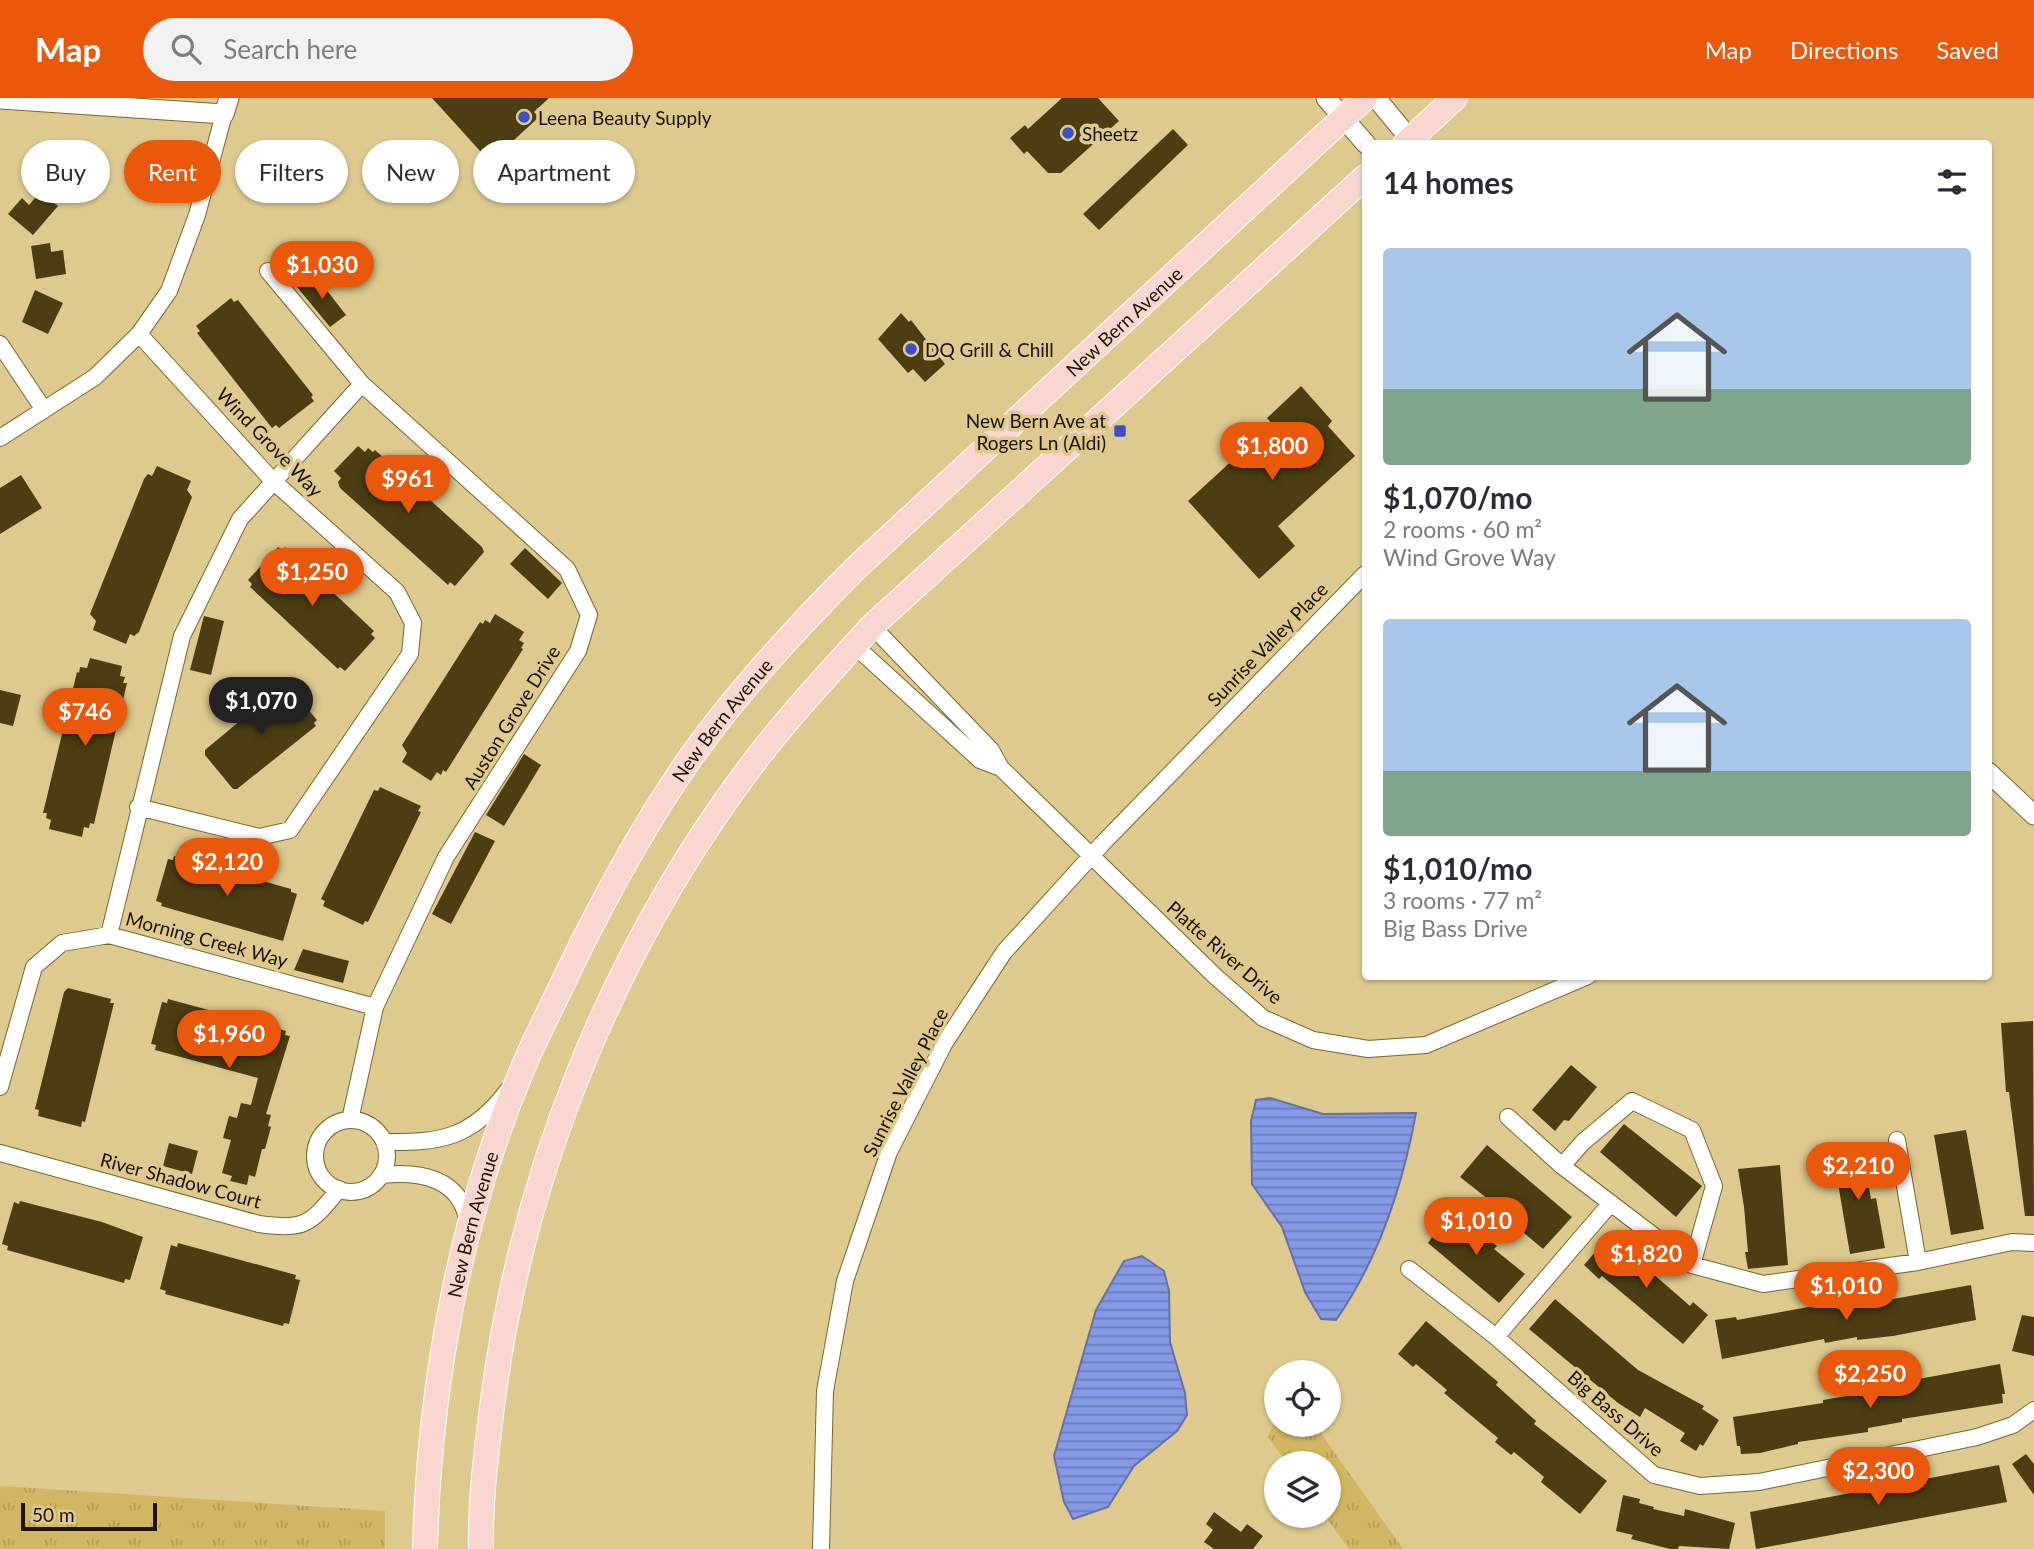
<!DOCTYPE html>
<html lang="en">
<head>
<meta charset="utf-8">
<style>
	body { margin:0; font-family:Lato,sans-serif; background:#f2f2f3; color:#2b2b33; height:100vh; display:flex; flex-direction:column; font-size:26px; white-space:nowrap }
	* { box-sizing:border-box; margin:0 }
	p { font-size:23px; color:#7c7c81 }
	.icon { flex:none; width:38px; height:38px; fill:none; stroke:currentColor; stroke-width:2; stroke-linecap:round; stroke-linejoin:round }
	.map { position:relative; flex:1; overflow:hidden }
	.sheet { position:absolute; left:1362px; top:42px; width:630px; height:840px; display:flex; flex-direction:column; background:#fff; border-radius:7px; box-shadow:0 2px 5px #0004 }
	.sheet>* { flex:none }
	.hud { position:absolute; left:21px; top:42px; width:665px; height:63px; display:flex; gap:14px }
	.buttons { position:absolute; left:1264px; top:1262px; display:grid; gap:14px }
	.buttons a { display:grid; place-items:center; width:77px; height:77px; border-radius:50%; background:#fff; box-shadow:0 2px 5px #0004; font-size:35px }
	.scale { position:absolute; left:21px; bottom:18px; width:136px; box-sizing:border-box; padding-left:7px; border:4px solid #1c1400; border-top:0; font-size:19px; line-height:24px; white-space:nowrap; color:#1c1400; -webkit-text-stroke:5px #deca8f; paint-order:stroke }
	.price { position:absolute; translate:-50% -60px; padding:0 16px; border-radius:24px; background:#ea580c; color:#fff; font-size:23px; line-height:46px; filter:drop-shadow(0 2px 4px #0008) }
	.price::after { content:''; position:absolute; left:50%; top:42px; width:21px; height:16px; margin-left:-10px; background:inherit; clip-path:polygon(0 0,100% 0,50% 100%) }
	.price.active { background:#222; color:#fff }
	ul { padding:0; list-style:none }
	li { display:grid; align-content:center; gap:14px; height:371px; padding:0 21px }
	li span { display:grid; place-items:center; height:217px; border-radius:7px; color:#555 }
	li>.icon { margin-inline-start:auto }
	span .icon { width:126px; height:126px; fill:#fffc; stroke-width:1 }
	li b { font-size:30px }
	h2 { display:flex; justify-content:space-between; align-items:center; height:84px; padding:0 21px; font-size:30px }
	.pill { padding:0 24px; border-radius:32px; background:#fff; box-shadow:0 2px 5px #0004; font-size:24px; line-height:63px }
	.pill.active { background:#ea580c; color:#fff }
	header { display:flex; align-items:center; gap:42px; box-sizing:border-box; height:98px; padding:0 35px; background:#ea580c; color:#fff }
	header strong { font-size:33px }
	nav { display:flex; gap:38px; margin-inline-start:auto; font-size:24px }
	.search { width:490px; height:63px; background:#f2f2f3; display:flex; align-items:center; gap:18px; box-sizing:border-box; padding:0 24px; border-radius:38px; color:#7c7c81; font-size:26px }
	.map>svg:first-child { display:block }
	.grass { fill:url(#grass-tufts) }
	.water { fill:url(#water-rules); stroke:#6672a2; stroke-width:2 }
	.building { fill:#4c3e12 }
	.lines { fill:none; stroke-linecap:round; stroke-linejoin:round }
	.minor-casing { stroke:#79672d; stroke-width:18 }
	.tertiary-casing { stroke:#79672d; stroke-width:21 }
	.primary-casing { stroke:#fff; stroke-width:26 }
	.minor { stroke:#fff; stroke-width:16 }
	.tertiary { stroke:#fff; stroke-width:19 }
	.primary { stroke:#f9d6cf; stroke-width:24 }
	.poi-dot { fill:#3d4fc2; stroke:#deca8f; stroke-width:2.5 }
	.labels { text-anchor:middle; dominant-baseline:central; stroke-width:7; stroke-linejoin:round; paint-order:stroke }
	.poi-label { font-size:19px; fill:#1c1400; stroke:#deca8f; text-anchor:start }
	.street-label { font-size:19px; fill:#1c1400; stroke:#deca8f }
</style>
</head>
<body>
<header>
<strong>Map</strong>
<div class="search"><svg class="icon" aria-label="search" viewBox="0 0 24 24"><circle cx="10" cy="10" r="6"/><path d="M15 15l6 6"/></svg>Search here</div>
<nav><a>Map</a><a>Directions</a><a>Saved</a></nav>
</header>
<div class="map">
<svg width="2034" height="1451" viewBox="0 0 2034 1451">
	<defs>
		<pattern id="grass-tufts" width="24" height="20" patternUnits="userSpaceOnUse" patternTransform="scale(1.75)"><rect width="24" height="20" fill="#d2b663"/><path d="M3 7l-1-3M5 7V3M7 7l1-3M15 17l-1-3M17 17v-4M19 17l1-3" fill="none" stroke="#b49c54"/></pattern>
		<pattern id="water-rules" width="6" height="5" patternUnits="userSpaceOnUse" patternTransform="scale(1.75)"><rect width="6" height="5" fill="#859ae7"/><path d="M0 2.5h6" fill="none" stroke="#6c7cb9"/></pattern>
	</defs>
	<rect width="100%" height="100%" fill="#deca8f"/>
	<path class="grass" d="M1276 1320V1326L1315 1327 1403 1451H1349L1325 1418H1328V1365H1287L1268 1339Z
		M0 1388 385 1413V1451H0Z"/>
	<path class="water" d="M1270 1000 1323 1016 1416 1015C1403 1086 1378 1162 1336 1222L1321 1221 1305 1194 1282 1129 1252 1086 1251 1023 1256 1002Z
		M1142 1158 1164 1173 1169 1193 1170 1244 1185 1295 1187 1317 1177 1333 1134 1368 1108 1409 1073 1421 1064 1404 1054 1358 1096 1212 1124 1163Z"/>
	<path class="building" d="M432 0H549L534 14 539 19 490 64Z
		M1062 0H1098L1119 23 1061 75H1048L1027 53 1024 56 1010 40 1025 27 1028 31Z
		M1173 31 1188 47 1099 132 1083 116Z
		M40 94 58 108 33 137 8 116 22 100 29 107Z
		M50 145 51 154 63 152 66 176 36 181 31 148Z
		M314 176 346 217 330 229 297 189Z
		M35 192 63 205 48 236 22 224Z
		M231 200 234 204 238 202 313 297 311 299 314 303 279 330 276 327 272 330 197 235 200 233 196 228Z
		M901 215 909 224 911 222 945 266 925 284 913 271 908 275 878 241Z
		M1301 288 1332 323 1328 328 1355 358 1278 428 1295 448 1259 481 1188 403 1272 326 1267 320Z
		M358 348 365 354 368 350 373 354 375 352 482 449 484 454 455 488 450 484 448 487 340 390 338 384 341 380 334 373Z
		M157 368 191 383 187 392 192 399 139 534 134 538 130 536 126 546 93 532 96 523 90 516 144 381 148 376 152 378Z
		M21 377 42 410 0 436V390Z
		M278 449 283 452 285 449 374 533 371 536 375 540 345 573 340 569 338 571 250 489 252 486 248 482Z
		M525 450 562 485 548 501 510 466Z
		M495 516 524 534 519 542 524 545 521 550 523 551 446 674 443 672 441 677 437 674 431 683 402 664 407 655 402 647 480 524 483 526 485 522 490 525Z
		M204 518 224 523 211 577 190 572Z
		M90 560 122 568 120 578 125 579 123 585H127L94 726 90 725 89 730 84 729 82 739 49 731 51 722 46 720 47 715H43L77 574 79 575 80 569 87 570Z
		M282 588 285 591 288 588 317 622 314 625 316 628 237 691H233L205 657V652Z
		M0 592 21 597 13 628 0 625Z
		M524 656 541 667 504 728 486 717Z
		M380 689 421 708 418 713 421 714 368 824 365 823 363 827 323 808 325 803 321 801 374 692 378 693Z
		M475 734 495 743 451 826 432 816Z
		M174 758 291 791V794L297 796 283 843 161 808 162 805 156 803 168 761 173 762Z
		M303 851 349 863 343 885 294 872Z
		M68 890 111 901 110 905H114L85 1024 82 1023 81 1029 38 1018 39 1012 35 1011 64 894Z
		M168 901 286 933 285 937 290 938 266 1016 271 1017 268 1028 271 1029 265 1051H262L255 1079 249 1077 247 1087 230 1083 232 1078 222 1075 231 1042 223 1040 229 1018 237 1020 241 1005 251 1007 258 980 155 952 156 947 151 946 162 904 167 905Z
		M2033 923 2034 1118H2025L2009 994H2006L2001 925Z
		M1571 967 1597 989 1569 1023 1564 1022 1555 1033 1532 1012Z
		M1624 1026 1702 1088 1676 1119 1600 1054Z
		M1966 1032 1984 1131 1951 1137 1934 1037Z
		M169 1045 198 1053 192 1076 163 1068Z
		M1487 1047 1572 1119 1543 1151 1505 1119 1507 1116 1460 1079Z
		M1866 1050 1870 1068H1865L1871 1101 1876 1100 1885 1150 1850 1156 1833 1056Z
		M1780 1067 1788 1167 1748 1171 1745 1154H1748L1744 1109 1738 1071Z
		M20 1103 102 1124 143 1139 130 1182 125 1181 124 1185 7 1152 8 1148 2 1146 14 1104 19 1106Z
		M1450 1113 1497 1148 1494 1151 1525 1176 1499 1205 1428 1145Z
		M1612 1140 1690 1208 1693 1204 1708 1217 1683 1246 1602 1178 1599 1181 1584 1167 1604 1144 1606 1146Z
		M178 1145 296 1177 295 1181 300 1182 289 1226 284 1225 283 1228 165 1196 166 1193 160 1191 171 1147 177 1149Z
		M1971 1187 1976 1222 1893 1238 1857 1242V1239L1825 1245 1824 1241 1722 1261 1715 1222 1736 1219 1737 1222 1836 1204 1837 1211Z
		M1555 1201 1638 1272 1704 1308 1702 1311 1719 1322 1703 1348 1700 1346 1696 1353 1680 1343 1685 1335 1645 1310 1640 1319 1618 1305 1529 1231Z
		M2022 1217 2034 1219V1258L2012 1253Z
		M1426 1223 1498 1284 1496 1287 1536 1323 1534 1326 1607 1383 1580 1416 1541 1384 1544 1379 1514 1354 1511 1357 1495 1344 1498 1340 1444 1295 1447 1292 1416 1266 1413 1269 1398 1256Z
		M2000 1266 2005 1296H2002L2003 1305 1902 1321V1324L1868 1330V1334L1798 1344V1346L1760 1355 1741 1356 1740 1348H1737L1733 1319 1823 1305V1302L1876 1293 1875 1289Z
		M2026 1356 2034 1366V1397L2012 1366Z
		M1999 1367 2007 1404 1756 1451 1750 1414Z
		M1623 1397 1640 1401 1639 1405 1654 1409 1653 1411 1684 1418 1685 1411 1735 1425 1729 1451 1679 1448 1678 1451H1670L1631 1441 1633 1437 1616 1433Z
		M1214 1414 1241 1434 1247 1426 1263 1438 1253 1451H1214L1204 1444 1213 1432 1206 1426Z"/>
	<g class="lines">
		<g class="minor-casing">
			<path id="minor" d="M268 173 362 286 567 471 589 517 578 553 446 759 375 909 350 1022
				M0 246 44 312
				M0 340 95 279 139 236 169 193 197 117 224 16
				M872 528 991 652 1001 670 1216 879 1263 920 1313 942 1368 951 1426 947 1588 878
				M854 547 980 662 1001 670
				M138 709 259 739 290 732 410 556 413 525 397 494 272 382 139 236
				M109 837 182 538 240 421 362 286
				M0 989 34 869 62 845 109 837 375 909
				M1508 1019 1562 1068 1692 1167 1763 1186 1918 1164 2012 1144 2034 1145
				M315 1058a36 36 0 1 1 72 0a36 36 0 1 1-72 0Z
				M1897 1042 1918 1164
				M384 1044C441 1045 472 1040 508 992
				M0 1055 259 1126C305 1132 310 1127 339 1091
				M1562 1068 1583 1044 1632 1003 1692 1032 1714 1088 1692 1167
				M381 1077C421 1073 461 1080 468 1125
				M1409 1171 1496 1239 1654 1377 1700 1388 1759 1384 1977 1339 2013 1327 2034 1312
				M1496 1239 1611 1105
				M821 1451 825 1293 845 1183 889 1054 944 946 1004 854 1103 745 1365 476"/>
		</g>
		<g class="tertiary-casing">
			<path id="tertiary" d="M1326 0 1366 46
				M1376 0 1414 46
				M0 1 224 16 229 0
				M1988 674 2034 717"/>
		</g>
		<g class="primary-casing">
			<g id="primary">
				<path d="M1405 46 1455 0"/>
				<path id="s1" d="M425 1451C429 1290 459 1121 522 972 536 938 554 905 569 872 607 794 648 718 699 648 746 584 800 526 856 470L1365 0"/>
				<path d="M481 1451C480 1403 486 1357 492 1309 521 1079 611 854 751 668 788 619 830 574 872 528L1365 79"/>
			</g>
		</g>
		<use href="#minor" class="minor"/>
		<use href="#tertiary" class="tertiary"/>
		<use href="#primary" class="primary"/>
	</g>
	<g class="poi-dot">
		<circle cx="524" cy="19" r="7"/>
		<circle cx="1068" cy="35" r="7"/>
		<circle cx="911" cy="251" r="7"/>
		<rect x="1113" y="326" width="14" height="14" rx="3.5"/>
	</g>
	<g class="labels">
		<g class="poi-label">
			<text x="538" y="19">Leena Beauty Supply</text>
			<text x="1082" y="35">Sheetz</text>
			<text x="925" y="251">DQ Grill &amp; Chill</text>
			<text x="1106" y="322" text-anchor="end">New Bern Ave at<tspan x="1106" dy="22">Rogers Ln (Aldi)</tspan></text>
		</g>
		<g class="street-label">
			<text stroke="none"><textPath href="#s1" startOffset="1463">New Bern Avenue</textPath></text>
			<text transform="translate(270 344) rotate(46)">Wind Grove Way</text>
			<text transform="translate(1267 546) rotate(-46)">Sunrise Valley Place</text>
			<text transform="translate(511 619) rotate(-58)">Auston Grove Drive</text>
			<text stroke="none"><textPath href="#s1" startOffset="896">New Bern Avenue</textPath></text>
			<text transform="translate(207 841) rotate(15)">Morning Creek Way</text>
			<text transform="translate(1225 854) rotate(41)">Platte River Drive</text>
			<text transform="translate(905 984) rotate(-63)">Sunrise Valley Place</text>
			<text transform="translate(181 1082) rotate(15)">River Shadow Court</text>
			<text stroke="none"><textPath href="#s1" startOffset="329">New Bern Avenue</textPath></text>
			<text transform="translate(1616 1315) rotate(41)">Big Bass Drive</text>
		</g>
	</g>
</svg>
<div class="buttons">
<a><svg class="icon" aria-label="locate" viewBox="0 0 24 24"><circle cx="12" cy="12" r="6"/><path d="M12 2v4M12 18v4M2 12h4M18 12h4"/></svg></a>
<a><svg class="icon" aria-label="layers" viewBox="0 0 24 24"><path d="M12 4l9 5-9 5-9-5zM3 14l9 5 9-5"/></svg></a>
</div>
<div class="scale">50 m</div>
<b class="price" style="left:322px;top:203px">$1,030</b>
<b class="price" style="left:1272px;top:384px">$1,800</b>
<b class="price" style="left:408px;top:417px">$961</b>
<b class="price" style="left:312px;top:510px">$1,250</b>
<b class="price active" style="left:261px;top:639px">$1,070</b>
<b class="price" style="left:85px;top:650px">$746</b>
<b class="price" style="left:227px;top:800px">$2,120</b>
<b class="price" style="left:229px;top:972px">$1,960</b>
<b class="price" style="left:1858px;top:1104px">$2,210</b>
<b class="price" style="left:1476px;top:1159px">$1,010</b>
<b class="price" style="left:1646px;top:1192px">$1,820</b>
<b class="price" style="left:1846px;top:1224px">$1,010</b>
<b class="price" style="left:1870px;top:1312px">$2,250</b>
<b class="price" style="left:1878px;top:1409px">$2,300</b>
<div class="hud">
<a class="pill">Buy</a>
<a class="pill active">Rent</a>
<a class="pill">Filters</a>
<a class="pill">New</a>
<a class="pill">Apartment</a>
</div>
<section class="sheet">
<h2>14 homes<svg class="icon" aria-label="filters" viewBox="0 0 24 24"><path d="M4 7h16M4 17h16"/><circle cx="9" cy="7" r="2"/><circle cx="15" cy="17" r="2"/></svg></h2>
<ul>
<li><span style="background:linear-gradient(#a9c7e8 65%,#7fa58c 0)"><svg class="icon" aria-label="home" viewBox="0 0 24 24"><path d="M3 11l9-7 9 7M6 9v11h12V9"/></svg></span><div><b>$1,070/mo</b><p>2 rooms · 60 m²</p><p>Wind Grove Way</p></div></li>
<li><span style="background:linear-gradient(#a9c7e8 70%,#7fa58c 0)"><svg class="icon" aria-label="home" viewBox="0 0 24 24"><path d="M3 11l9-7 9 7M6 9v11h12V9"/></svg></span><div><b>$1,010/mo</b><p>3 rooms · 77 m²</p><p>Big Bass Drive</p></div></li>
</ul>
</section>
</div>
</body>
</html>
